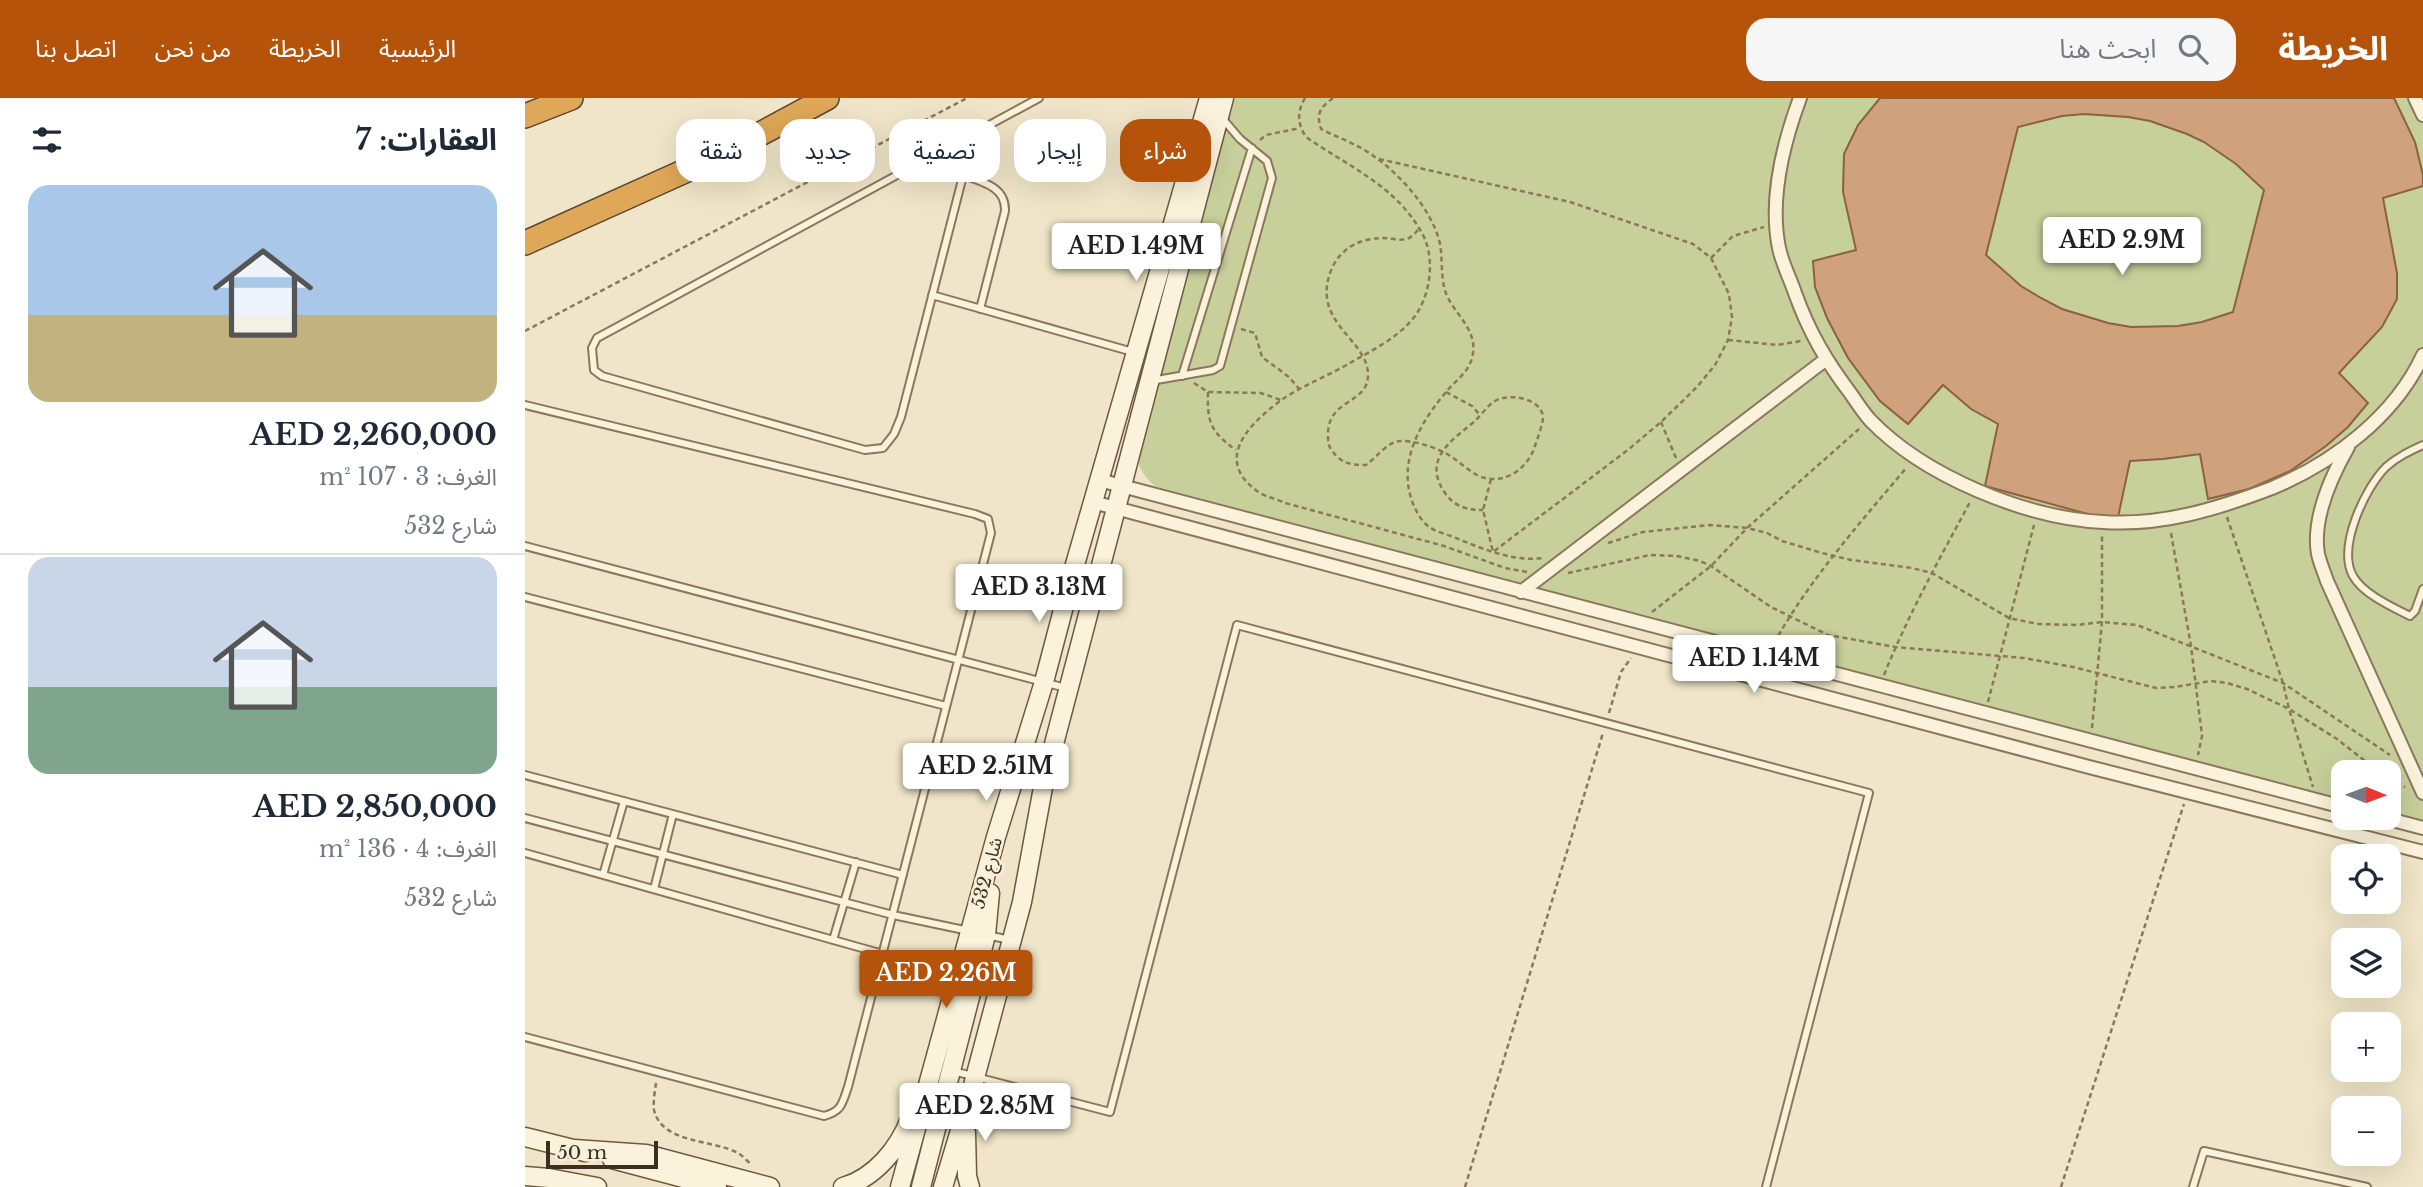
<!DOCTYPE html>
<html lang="ar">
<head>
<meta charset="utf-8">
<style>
	body { margin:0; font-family:"Libre Baskerville","Noto Sans Arabic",serif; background:#f6f6f7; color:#1f2937; direction:rtl; height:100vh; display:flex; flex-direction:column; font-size:26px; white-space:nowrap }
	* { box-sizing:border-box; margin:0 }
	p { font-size:23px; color:#747a83 }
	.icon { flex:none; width:38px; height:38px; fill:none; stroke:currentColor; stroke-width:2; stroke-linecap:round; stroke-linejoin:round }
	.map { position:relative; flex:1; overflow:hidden; direction:ltr }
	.details { display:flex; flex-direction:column; background:#fff; width:525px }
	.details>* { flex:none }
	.top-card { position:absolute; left:21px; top:21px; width:665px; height:63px; direction:rtl; display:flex; gap:14px }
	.needle { width:46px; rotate:91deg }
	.fabs { position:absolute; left:1806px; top:662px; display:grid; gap:14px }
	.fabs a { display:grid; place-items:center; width:70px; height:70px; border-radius:14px; background:#fff; box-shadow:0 7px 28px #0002; font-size:35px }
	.scale { position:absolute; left:21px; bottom:18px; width:112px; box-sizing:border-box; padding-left:7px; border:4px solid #3c2e20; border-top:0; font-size:19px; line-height:24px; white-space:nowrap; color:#3c2e20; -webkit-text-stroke:5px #f7efd8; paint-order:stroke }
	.price { position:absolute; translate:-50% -60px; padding:0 16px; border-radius:7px; background:#fff; color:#222; font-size:23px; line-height:46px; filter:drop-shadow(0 2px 4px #0008) }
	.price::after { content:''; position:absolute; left:50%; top:42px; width:21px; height:16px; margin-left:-10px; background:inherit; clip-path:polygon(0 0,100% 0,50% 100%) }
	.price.active { background:#b45309; color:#fff }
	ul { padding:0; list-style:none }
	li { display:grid; align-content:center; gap:14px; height:371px; padding:0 28px }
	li+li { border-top:2px solid #e0e1e3 }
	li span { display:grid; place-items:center; height:217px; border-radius:21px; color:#555 }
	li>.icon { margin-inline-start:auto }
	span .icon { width:126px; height:126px; fill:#fffc; stroke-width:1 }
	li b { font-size:30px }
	h2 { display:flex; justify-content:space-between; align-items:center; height:84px; padding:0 28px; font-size:30px }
	.pill { padding:0 24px; border-radius:21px; background:#fff; box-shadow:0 7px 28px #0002; font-size:24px; line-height:63px }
	.pill.active { background:#b45309; color:#fff }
	header { display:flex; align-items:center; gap:42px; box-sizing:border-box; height:98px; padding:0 35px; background:#b45309; color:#fff }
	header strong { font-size:33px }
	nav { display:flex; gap:38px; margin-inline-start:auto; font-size:24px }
	.search { width:490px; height:63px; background:#f6f6f7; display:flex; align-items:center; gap:18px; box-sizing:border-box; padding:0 24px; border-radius:21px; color:#747a83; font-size:26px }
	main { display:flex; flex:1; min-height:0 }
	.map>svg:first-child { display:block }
	.green { fill:#c7cf9b }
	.building { fill:#cfa17d; stroke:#8c6141; stroke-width:2; fill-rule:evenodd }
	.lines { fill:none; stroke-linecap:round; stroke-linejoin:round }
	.lane-casing { stroke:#8c775c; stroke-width:10 }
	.street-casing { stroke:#8c775c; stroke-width:16 }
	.secondary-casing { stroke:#6e583f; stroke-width:21 }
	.highway-casing { stroke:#5a4530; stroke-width:26 }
	.path { stroke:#8c775c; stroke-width:2.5; stroke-dasharray:5 3.5; stroke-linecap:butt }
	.lane { stroke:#faf2db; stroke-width:6 }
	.street { stroke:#faf2db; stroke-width:12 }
	.secondary { stroke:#faf2db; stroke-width:18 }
	.highway { stroke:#dfa758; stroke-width:23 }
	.labels { text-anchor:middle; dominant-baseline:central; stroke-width:5; stroke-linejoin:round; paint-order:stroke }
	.street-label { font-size:18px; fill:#3c2e20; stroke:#f7efd8 }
</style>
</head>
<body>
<header>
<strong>الخريطة</strong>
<div class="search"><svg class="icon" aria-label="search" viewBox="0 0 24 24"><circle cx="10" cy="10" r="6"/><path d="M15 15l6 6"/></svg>ابحث هنا</div>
<nav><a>الرئيسية</a><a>الخريطة</a><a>من نحن</a><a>اتصل بنا</a></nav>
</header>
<main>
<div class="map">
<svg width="1898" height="1089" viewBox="0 0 1898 1089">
	<rect width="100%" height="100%" fill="#f0e5c8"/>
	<path class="green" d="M710 0H1898V726L1864 717V674H1818V705L1548 635 630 388C618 378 613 368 610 353Z"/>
	<path class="building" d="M1355 0H1869L1890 44 1898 77V88L1858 100 1872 175V201L1857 229 1814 275 1843 305 1823 329 1801 348 1765 373 1724 391 1683 401 1675 356 1638 361 1605 363 1592 424 1460 388 1473 326 1446 311 1418 287 1383 326 1355 303 1323 260 1302 220 1290 189 1288 163 1331 152 1318 94 1319 56 1333 27ZM1559 16 1603 19 1625 23 1662 36 1679 44 1711 66 1739 92 1708 214 1677 224 1653 228 1606 229 1583 225 1537 211 1516 200 1496 188 1461 157 1493 29 1537 18Z"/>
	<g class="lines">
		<g class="lane-casing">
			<path id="lane" d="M449 35 376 319 369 336 358 350 340 352 77 278 69 272 67 250 72 240 514 0
				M438 77C458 84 481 89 480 113L455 211
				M407 197 608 254
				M657 278 727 50
				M626 283 688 272 695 268 747 80 742 63 715 41 697 20
				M0 307 450 416 463 421 466 435 323 989C317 1006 317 1013 299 1018L0 939
				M1898 347C1885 353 1872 359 1861 369 1840 390 1812 449 1828 478 1838 496 1867 509 1885 518L1890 513 1898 491
				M0 448 541 590
				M0 499 421 608
				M0 677 378 777
				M0 720 368 817 444 833
				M0 755 358 856
				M78 777 99 703
				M129 791 148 716
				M462 837 485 842
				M308 842 331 764
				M428 973 585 1014 712 527 1344 695 1241 1089
				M1668 1089 1679 1053 1842 1089"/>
		</g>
		<g class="street-casing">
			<path id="street" d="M1275 0C1258 46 1244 101 1254 150 1257 165 1265 180 1270 195 1284 234 1301 263 1326 296 1332 305 1338 314 1345 322 1399 378 1500 420 1578 424 1637 428 1692 411 1747 390 1808 365 1870 318 1898 257
				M1890 0 1898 17
				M1823 349C1806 379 1787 421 1793 456 1795 465 1799 474 1802 483L1898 695
				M574 382 1818 709
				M568 404 1564 669 1898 754
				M996 494 1300 262
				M1856 719 1898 730"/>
		</g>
		<g class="secondary-casing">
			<path id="secondary" d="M441 1034 442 1078 445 1089
				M0 1039 60 1054
				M49 1051 121 1056 245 1089
				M87 1061 192 1089
				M0 1078 24 1080 72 1089
				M318 1089C350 1080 374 1050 385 1021
				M375 1089 471 739 519 584 549 470 684 0
				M396 1089 461 837 465 795
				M418 1089 443 1006 497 804 519 684 699 0"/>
		</g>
		<g class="highway-casing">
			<path id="highway" d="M0 18 46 0
				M0 145 200 55 302 0"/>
		</g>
		<path class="path" d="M780 0C772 13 772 26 781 39 824 69 872 88 898 137 911 162 905 202 886 223 870 241 846 253 825 265 803 278 776 288 755 303 723 327 687 363 735 395 742 399 752 401 760 405L919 448 980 470 1002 474
			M808 0C795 10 791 15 796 31 807 37 819 41 830 47 864 63 907 108 915 146 918 162 915 182 922 198 932 219 954 233 947 260 943 275 930 283 921 294 894 326 870 368 890 410 893 417 899 426 906 430 912 434 920 436 926 438 956 450 986 464 1018 460
			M735 42 741 37 775 30
			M854 61 1045 104 1168 146 1186 160 1204 196 1207 219 1203 242 1190 267 1172 289 1136 324 1104 351 968 454 958 412 966 381
			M893 132C889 136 886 140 881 141 874 143 866 140 859 140 836 140 817 149 807 170 784 224 842 240 843 276 844 306 805 300 803 334 803 342 803 349 808 354 817 366 827 367 841 367 851 360 862 344 875 343 886 342 906 348 916 353 929 358 939 370 952 377 976 389 1002 373 1010 348 1012 342 1019 323 1018 318 1015 302 992 297 978 300 966 302 959 314 950 323 929 341 898 359 918 392 928 408 940 412 958 412
			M1186 160 1208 138 1239 129
			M716 231 730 235 737 259 764 279 775 292
			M0 233 442 0
			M1203 242 1252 247 1276 243
			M669 285 683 294 736 295 756 302
			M683 294C682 325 686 334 711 352
			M921 294 947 308 955 317
			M1136 324 1151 360
			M1702 419 1758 585 1764 611 1788 689
			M1646 435 1666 548 1677 638 1673 657
			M1083 445 1118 434 1185 427 1222 430 1242 435 1257 443 1297 455 1326 462 1387 470 1407 475 1484 520 1513 526 1552 527 1577 524 1612 527 1758 585 1865 657
			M1043 475 1125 457 1152 458 1175 463 1186 468 1246 509 1303 537 1370 549 1499 560 1548 569 1631 590 1650 589 1686 583 1702 585 1722 591 1764 611 1812 641 1854 674
			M1127 514 1186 468 1222 430 1334 331
			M1249 545C1285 481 1334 426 1382 369
			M1359 577C1383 517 1415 460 1445 404
			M1463 604 1509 427
			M1084 615 1096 574 1106 560
			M1567 630 1577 524V438
			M1864 680 1880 689
			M131 985C130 993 128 1003 129 1012 137 1046 187 1041 213 1055 218 1058 222 1063 226 1066
			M940 1089 1078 635
			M1536 1089 1659 706"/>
		<use href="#lane" class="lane"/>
		<use href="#street" class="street"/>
		<use href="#secondary" class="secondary"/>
		<use href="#highway" class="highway"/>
	</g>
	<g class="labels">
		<g class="street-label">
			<text transform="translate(462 775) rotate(-75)">شارع 532</text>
		</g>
	</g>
</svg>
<div class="fabs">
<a><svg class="needle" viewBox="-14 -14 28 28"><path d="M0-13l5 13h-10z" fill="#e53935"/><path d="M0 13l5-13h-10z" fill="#747a83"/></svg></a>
<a><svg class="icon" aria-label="locate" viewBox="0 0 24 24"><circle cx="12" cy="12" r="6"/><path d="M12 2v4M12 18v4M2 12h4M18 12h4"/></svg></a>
<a><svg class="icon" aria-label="layers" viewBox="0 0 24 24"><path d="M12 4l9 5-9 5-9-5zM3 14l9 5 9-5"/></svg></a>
<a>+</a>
<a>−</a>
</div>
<div class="scale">50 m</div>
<b class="price" style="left:1597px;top:179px">AED 2.9M</b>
<b class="price" style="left:611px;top:185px">AED 1.49M</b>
<b class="price" style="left:514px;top:526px">AED 3.13M</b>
<b class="price" style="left:1229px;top:597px">AED 1.14M</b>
<b class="price" style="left:461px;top:705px">AED 2.51M</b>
<b class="price active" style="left:421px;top:912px">AED 2.26M</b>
<b class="price" style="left:460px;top:1045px">AED 2.85M</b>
<div class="top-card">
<a class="pill active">شراء</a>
<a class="pill">إيجار</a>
<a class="pill">تصفية</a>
<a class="pill">جديد</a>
<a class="pill">شقة</a>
</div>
</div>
<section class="details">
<h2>العقارات: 7<svg class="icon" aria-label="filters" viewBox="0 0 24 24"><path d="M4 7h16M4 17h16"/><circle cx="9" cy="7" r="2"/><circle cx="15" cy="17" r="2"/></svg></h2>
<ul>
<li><span style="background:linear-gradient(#a9c7e8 60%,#c2b280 0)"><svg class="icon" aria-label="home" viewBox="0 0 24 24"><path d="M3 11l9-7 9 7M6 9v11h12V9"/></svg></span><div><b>AED 2,260,000</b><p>الغرف: 3 · 107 m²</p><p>شارع 532</p></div></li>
<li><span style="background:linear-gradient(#c9d6e8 60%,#7fa58c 0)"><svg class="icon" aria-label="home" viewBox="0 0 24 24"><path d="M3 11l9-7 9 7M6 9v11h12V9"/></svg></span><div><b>AED 2,850,000</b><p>الغرف: 4 · 136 m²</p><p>شارع 532</p></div></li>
</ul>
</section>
</main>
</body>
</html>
